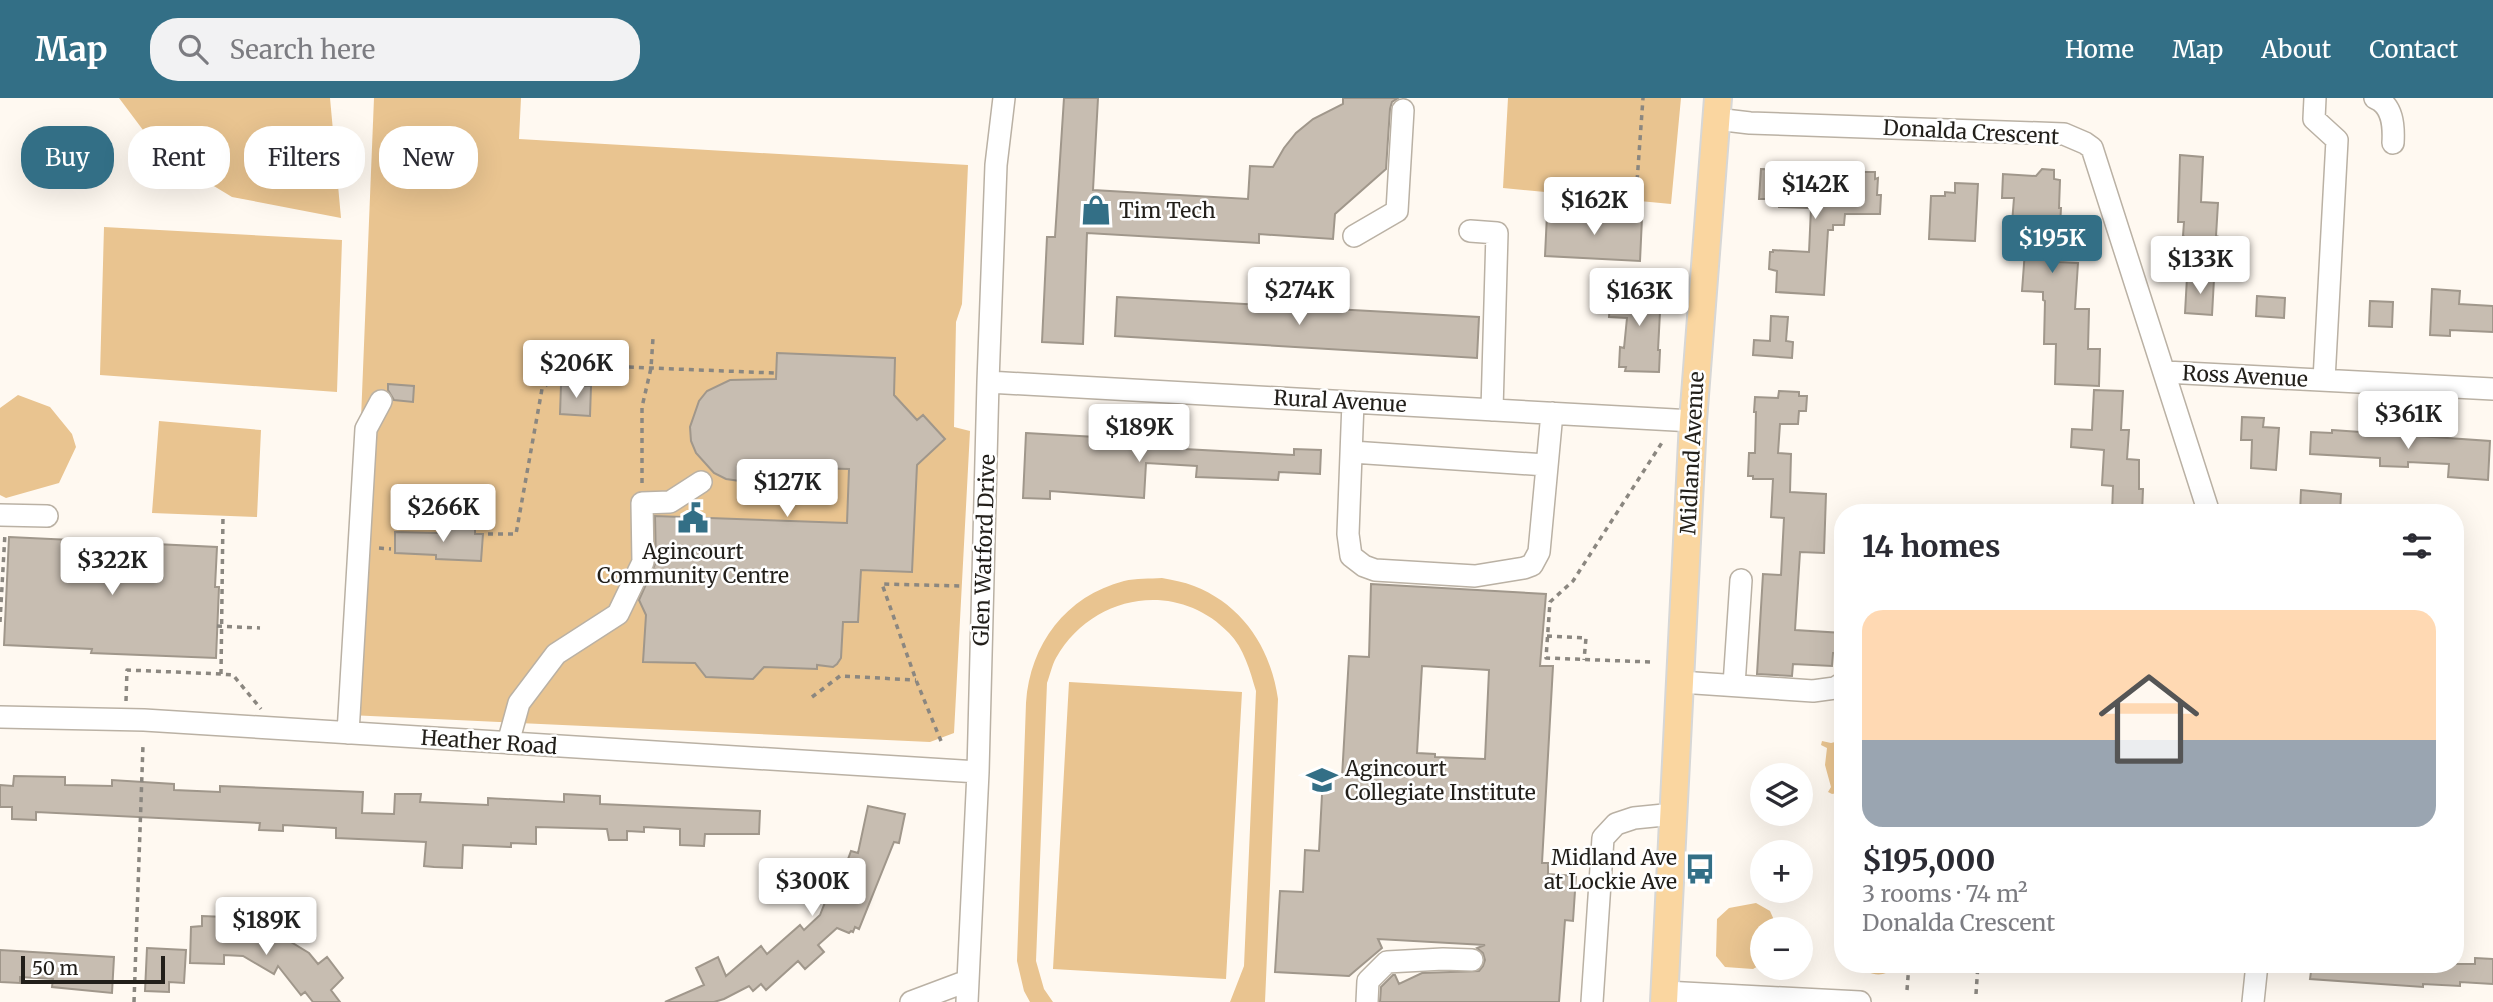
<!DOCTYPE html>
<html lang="en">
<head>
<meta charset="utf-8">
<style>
	body { margin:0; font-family:Merriweather,serif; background:#f2f2f3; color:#2b2b33; height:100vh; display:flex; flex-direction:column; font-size:26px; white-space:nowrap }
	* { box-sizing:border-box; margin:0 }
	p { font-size:23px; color:#7c7c81 }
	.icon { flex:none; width:38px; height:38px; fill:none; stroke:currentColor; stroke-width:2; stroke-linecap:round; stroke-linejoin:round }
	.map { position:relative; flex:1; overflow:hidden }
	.panel { position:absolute; left:1834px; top:406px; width:630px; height:469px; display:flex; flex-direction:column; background:#fff; border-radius:28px; box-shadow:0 7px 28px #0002 }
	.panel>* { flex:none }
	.guide { position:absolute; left:21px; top:28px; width:665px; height:63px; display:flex; gap:14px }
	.fabs { position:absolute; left:1750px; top:665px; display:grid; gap:14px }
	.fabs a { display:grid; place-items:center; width:63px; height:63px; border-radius:50%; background:#fff; box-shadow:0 7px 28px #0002; font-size:35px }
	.scale { position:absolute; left:21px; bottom:18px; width:144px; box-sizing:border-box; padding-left:7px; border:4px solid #221f1a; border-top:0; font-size:19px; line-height:24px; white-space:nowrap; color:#221f1a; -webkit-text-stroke:5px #fff; paint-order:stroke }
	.price { position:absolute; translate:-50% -60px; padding:0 16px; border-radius:7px; background:#fff; color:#222; font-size:23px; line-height:46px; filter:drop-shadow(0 2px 4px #0008) }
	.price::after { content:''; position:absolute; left:50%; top:42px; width:21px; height:16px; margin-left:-10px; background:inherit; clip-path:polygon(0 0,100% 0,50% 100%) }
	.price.active { background:#336f86; color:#fff }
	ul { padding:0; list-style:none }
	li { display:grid; align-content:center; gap:14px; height:371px; padding:0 28px }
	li+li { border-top:2px solid #e1e1e2 }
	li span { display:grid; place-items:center; height:217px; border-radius:21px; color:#555 }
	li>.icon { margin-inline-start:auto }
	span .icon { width:126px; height:126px; fill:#fffc; stroke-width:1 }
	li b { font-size:30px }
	h2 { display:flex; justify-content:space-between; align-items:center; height:84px; padding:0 28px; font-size:30px }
	.pill { padding:0 24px; border-radius:28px; background:#fff; box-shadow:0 7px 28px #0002; font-size:24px; line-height:63px }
	.pill.active { background:#336f86; color:#fff }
	header { display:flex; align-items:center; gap:42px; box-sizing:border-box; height:98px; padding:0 35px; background:#336f86; color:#fff }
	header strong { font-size:33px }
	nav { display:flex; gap:38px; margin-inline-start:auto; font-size:24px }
	.search { width:490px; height:63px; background:#f2f2f3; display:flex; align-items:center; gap:18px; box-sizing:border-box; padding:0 24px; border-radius:28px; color:#7c7c81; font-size:26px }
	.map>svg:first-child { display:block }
	.green { fill:#e9c490 }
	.building { fill:#c7bdb1; stroke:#a0978b; stroke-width:2; fill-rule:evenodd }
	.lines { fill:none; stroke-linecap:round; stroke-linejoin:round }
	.minor-casing { stroke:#bab1a4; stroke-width:24 }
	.major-casing { stroke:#d7d7d6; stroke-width:30 }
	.path { stroke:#8b8780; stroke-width:3.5; stroke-dasharray:5 5; stroke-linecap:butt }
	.minor { stroke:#fff; stroke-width:21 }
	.major { stroke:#fad6a0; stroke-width:26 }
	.labels { text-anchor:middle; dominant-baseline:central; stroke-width:5; stroke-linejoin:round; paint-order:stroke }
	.street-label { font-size:21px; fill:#221f1a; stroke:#fff }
	.poi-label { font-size:21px; fill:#221f1a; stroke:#fff; text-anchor:start }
</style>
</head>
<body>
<header>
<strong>Map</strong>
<div class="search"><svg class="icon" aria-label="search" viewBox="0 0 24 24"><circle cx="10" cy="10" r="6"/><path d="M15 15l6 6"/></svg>Search here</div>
<nav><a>Home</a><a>Map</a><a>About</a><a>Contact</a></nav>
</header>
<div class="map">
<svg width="2493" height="904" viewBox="0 0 2493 904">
	<rect width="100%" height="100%" fill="#fff9f1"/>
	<path class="green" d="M119 0H330L341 120 232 99 161 56Z
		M374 0H521L519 41 968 67 962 206 956 224 954 329 970 333 954 635 930 644 349 617Z
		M1508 0H1681L1671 106 1503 90Z
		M104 129 342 142 337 294 100 277Z
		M18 297 50 309 72 336 76 349 59 385 6 400 0 397V310Z
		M159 323 261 332 257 419 152 415Z
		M1162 480C1172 482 1184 484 1194 488 1243 507 1271 551 1278 601L1265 904H1230L1244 868 1256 593C1250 573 1244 550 1229 535 1177 481 1092 496 1056 560 1052 567 1050 577 1047 585L1036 863 1044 891 1053 904H1030L1024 893 1017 863 1026 605C1030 546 1066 498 1124 483 1136 480 1150 481 1162 480Z
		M1069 584 1242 594 1226 881 1053 871Z
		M1843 642V694L1832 696 1828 694 1831 689 1825 667 1827 650 1821 647 1822 643 1831 645Z
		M1756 805 1770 813 1778 831H1762V866L1753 871 1725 869 1716 858 1717 821 1729 810Z
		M1856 866H1897V868C1882 881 1871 878 1856 866Z"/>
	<path class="building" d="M1064 0H1098L1093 92 1248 101 1250 68 1273 69 1284 50 1296 35 1313 21 1343 6V0H1398L1392 4 1390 11 1386 71 1335 116 1333 141 1259 136V145L1087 135 1083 246 1042 244 1047 139H1055Z
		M2180 57 2203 59 2201 104 2218 105 2216 138 2219 139V150L2188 173 2189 141 2183 138 2184 124H2178Z
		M1761 71 1795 72V75H1801V78L1850 81 1854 80V74H1875V81L1878 80 1877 97H1881L1880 116H1845L1844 127H1833V132H1828L1824 197 1776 194 1777 173 1769 171 1770 154H1773V152L1809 154 1811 110 1779 109V101H1759Z
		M2042 71 2054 72V81L2060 82 2059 110H2061L2058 164 2078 165 2075 211H2089L2088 251H2100L2099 288 2055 286 2056 246H2044L2045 203 2043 202V194L2022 193 2026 139 2011 138 2014 100H2002L2003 76 2036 78Z
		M1955 85 1978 86 1975 143 1929 141 1931 98H1945V94L1955 95Z
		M1547 116 1642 120 1640 163 1545 158Z
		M2187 179 2214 181 2212 217 2185 215Z
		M2432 191 2460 193 2459 206 2493 208V234L2450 232V238L2430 237Z
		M1611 192 1664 195 1663 214H1660L1658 252H1660L1659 274 1625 273 1626 269H1619L1620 249 1624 250 1627 220 1609 219Z
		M2257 198 2285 200 2284 220 2256 218Z
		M1117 199 1479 219 1477 260 1115 238Z
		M2370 203 2393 204 2392 229 2369 228Z
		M1771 218 1788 219 1786 243 1793 244 1792 260 1753 257 1754 242 1770 243Z
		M777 255 895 260 894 297 917 322 923 317 945 341 917 367 912 474 861 472 858 524H843L841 560 837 566 833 569 817 567V571L764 569 753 581 706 579 695 565 643 564 646 517 639 502 656 464 655 418 847 425 849 371 811 370V387L740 383 726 381 714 375 696 355 691 343 690 329 699 303 707 293 730 282 776 281Z
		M388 286 414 288 413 304 394 302 388 292Z
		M561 287 591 288 590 318 560 316Z
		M2094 292 2123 293 2121 332H2129L2127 361 2139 362V391H2143L2142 415H2112L2113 388 2102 387 2104 352 2071 349 2072 331 2092 332Z
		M1779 293 1799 294V298H1807L1806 313H1799L1798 326H1780L1778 355 1791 356 1790 394 1826 396 1824 455 1800 454 1795 532 1843 535V555H1833L1832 568 1793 566 1792 578 1757 576 1763 476 1781 477 1784 420 1771 419 1773 381H1753V378H1748L1749 355H1755L1756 314H1754L1755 299 1778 300Z
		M2242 319 2264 320 2263 329 2279 330 2276 372 2251 370 2252 342H2241Z
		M2332 332 2490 343 2488 382 2448 379 2449 366 2408 364V369L2380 368V360L2310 356 2311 334 2332 335Z
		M1026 335 1185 344 1184 351 1294 357V351L1321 352 1320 376 1279 374 1278 382 1196 379 1197 368 1146 365 1144 400 1050 393V401L1023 400Z
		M2301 392 2341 396 2340 415H2300Z
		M445 428 475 429V436H483L481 463 436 461V457L395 455V434L437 435 445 434Z
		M9 439 217 449 215 489H219L216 560 91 555 92 551 4 547Z
		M1371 486 1546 496 1540 568H1553L1542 765H1548V776L1576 778 1573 823 1565 822 1559 904H1380L1381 889 1393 877H1395L1399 886 1422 875 1479 873 1483 868 1485 862 1483 855 1477 850 1485 847 1378 841 1382 850 1349 878 1275 874 1280 793 1303 794 1305 752 1319 753 1323 678 1342 679 1349 558 1369 559ZM1422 568 1489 572 1485 661 1435 659V656L1417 655Z
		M14 678 65 679V687L112 688V682L174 686V692L220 694V688L363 694 362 715 394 716 395 696H421L420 704 488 707V700L564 704V696L600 698V706L760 713 759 736H705L704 748 680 747V731L644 729V734L627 733V742H609L607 731 536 729V746L511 745V749L463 747 462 770 434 769 424 768 426 744 336 740V730L283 727V733L259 732 260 725 36 714V722L12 721V709H0V687L13 688Z
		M868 708 905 716 899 745 894 744 859 831 855 829 853 834 851 833 849 835 837 830 818 847 824 854 805 871 798 863 766 892 761 886 753 893 749 888 724 901 714 904H665L704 887 696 870 718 859 726 878 761 848 767 856 800 827 804 832 820 817 828 797 834 799 851 753 858 755Z
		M202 818 225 819 226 836H256L260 831 268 837 271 832 309 855 318 866 327 859 343 880 331 892 340 904H313L305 894 301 897 278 868 274 876 243 858 224 857V866L190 865 191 829 202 828Z
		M147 850 186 852 184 885 169 884V894L145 893Z
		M0 852 114 859 112 895 52 889 53 881 20 879V885L0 884Z
		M2475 860 2493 861V886L2460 884V888L2423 886V889L2310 881 2312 866H2475Z"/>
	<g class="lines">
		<g class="minor-casing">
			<path id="minor" d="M2315 0 2314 21 2337 42 2324 282
				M2375 0C2393 7 2394 28 2393 45
				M1716 21 1750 25 2064 36 2085 45 2092 50 2209 415
				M1470 133 1497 135 1492 312
				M1354 138 1397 113 1403 12
				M2165 274 2493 291
				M988 284 1693 323
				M1353 304 1348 436 1351 458 1364 468 1375 472 1475 478 1524 470 1532 467 1539 454 1552 315
				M1352 354 1546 367
				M0 417 47 418
				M1680 584 1813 593 1835 590 1843 585
				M1734 587 1741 482
				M0 619 144 622 978 674
				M348 635 366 331 381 303
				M508 645 519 605 556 556 618 516 643 464 642 405 670 404 701 384
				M1665 894 1860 904
				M911 904 967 883
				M967 904 978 674 988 284 996 67 1004 0
				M1367 904 1368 883 1387 864 1443 861 1472 862
				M1592 904 1603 740 1616 726 1634 720 1674 716
				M2253 904 2257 866"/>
		</g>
		<g class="major-casing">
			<path id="major" d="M1664 904 1693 323 1718 0"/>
		</g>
		<path class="path" d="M1635 112 1643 0
			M642 385V309L651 270 653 240
			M488 436H516L542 291 555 279 577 267 774 275
			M379 450 391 451
			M0 524 5 435
			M217 528 260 530
			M1547 538 1586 540 1584 562
			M1650 564 1546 560 1550 504 1573 483 1663 343
			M221 576 223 417
			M812 599 840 578 916 582
			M126 603 127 572 221 576 233 577 261 611
			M941 643 916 582 882 486 964 488
			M1907 892 1909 866
			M1976 896 1978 866
			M134 904 143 647"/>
		<use href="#minor" class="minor"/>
		<use href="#major" class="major"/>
	</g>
	<defs>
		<g id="shop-bare" transform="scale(2.415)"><path d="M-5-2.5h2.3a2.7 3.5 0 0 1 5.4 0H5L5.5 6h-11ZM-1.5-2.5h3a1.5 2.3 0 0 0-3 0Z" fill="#336f86" stroke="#fff" stroke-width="2.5" paint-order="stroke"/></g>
		<g id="civic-bare" transform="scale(2.415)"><path d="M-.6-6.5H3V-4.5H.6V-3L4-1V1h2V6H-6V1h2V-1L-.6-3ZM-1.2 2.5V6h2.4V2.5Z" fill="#336f86" stroke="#fff" stroke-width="2.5" paint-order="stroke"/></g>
		<g id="school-bare" transform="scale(2.415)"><path d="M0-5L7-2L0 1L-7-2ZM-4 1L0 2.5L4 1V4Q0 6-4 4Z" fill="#336f86" stroke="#fff" stroke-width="2.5" paint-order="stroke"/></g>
		<g id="bus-bare" transform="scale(2.415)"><path d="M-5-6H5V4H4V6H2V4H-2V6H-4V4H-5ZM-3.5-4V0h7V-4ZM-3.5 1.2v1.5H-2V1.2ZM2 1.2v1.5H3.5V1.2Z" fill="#336f86" stroke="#fff" stroke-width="2.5" paint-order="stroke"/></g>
	</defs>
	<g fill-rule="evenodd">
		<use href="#shop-bare" x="1096" y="112"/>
		<use href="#civic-bare" x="693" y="420"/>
		<use href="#school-bare" x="1322" y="682"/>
		<use href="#bus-bare" x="1700" y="771"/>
	</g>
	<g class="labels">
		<g class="street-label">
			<text transform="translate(1971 34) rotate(3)">Donalda Crescent</text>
			<text transform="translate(2245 278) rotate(3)">Ross Avenue</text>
			<text transform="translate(1340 303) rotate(3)">Rural Avenue</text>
			<text transform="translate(1692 355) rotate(-87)">Midland Avenue</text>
			<text transform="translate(984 452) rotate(-88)">Glen Watford Drive</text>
			<text transform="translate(489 644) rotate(4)">Heather Road</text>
		</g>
		<g class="poi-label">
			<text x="1119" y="112">Tim Tech</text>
			<text x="693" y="453" text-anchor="middle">Agincourt<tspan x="693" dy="24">Community Centre</tspan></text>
			<text x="1345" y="670">Agincourt<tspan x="1345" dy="24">Collegiate Institute</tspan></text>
			<text x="1677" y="759" text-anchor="end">Midland Ave<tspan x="1677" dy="24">at Lockie Ave</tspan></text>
		</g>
	</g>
</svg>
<div class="fabs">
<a><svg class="icon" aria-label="layers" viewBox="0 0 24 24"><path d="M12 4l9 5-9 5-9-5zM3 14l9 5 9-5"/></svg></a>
<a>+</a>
<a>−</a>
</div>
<div class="scale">50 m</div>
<b class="price" style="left:1815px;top:123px">$142K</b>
<b class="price" style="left:1594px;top:139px">$162K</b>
<b class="price active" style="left:2052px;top:177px">$195K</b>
<b class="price" style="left:2200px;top:198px">$133K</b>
<b class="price" style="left:1299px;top:229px">$274K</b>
<b class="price" style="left:1639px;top:230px">$163K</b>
<b class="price" style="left:576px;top:302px">$206K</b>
<b class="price" style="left:2408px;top:353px">$361K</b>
<b class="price" style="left:1139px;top:366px">$189K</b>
<b class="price" style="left:787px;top:421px">$127K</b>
<b class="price" style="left:443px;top:446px">$266K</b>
<b class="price" style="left:112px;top:499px">$322K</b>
<b class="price" style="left:812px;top:820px">$300K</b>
<b class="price" style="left:266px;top:859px">$189K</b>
<div class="guide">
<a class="pill active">Buy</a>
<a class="pill">Rent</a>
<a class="pill">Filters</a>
<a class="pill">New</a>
</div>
<section class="panel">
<h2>14 homes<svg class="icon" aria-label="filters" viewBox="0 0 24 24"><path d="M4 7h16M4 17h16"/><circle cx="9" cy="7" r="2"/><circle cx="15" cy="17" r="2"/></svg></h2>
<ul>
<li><span style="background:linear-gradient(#ffd9b3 60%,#9aa5b1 0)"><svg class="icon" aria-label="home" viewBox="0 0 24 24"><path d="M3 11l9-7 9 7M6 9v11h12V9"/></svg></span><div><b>$195,000</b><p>3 rooms · 74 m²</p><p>Donalda Crescent</p></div></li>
</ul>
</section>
</div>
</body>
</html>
